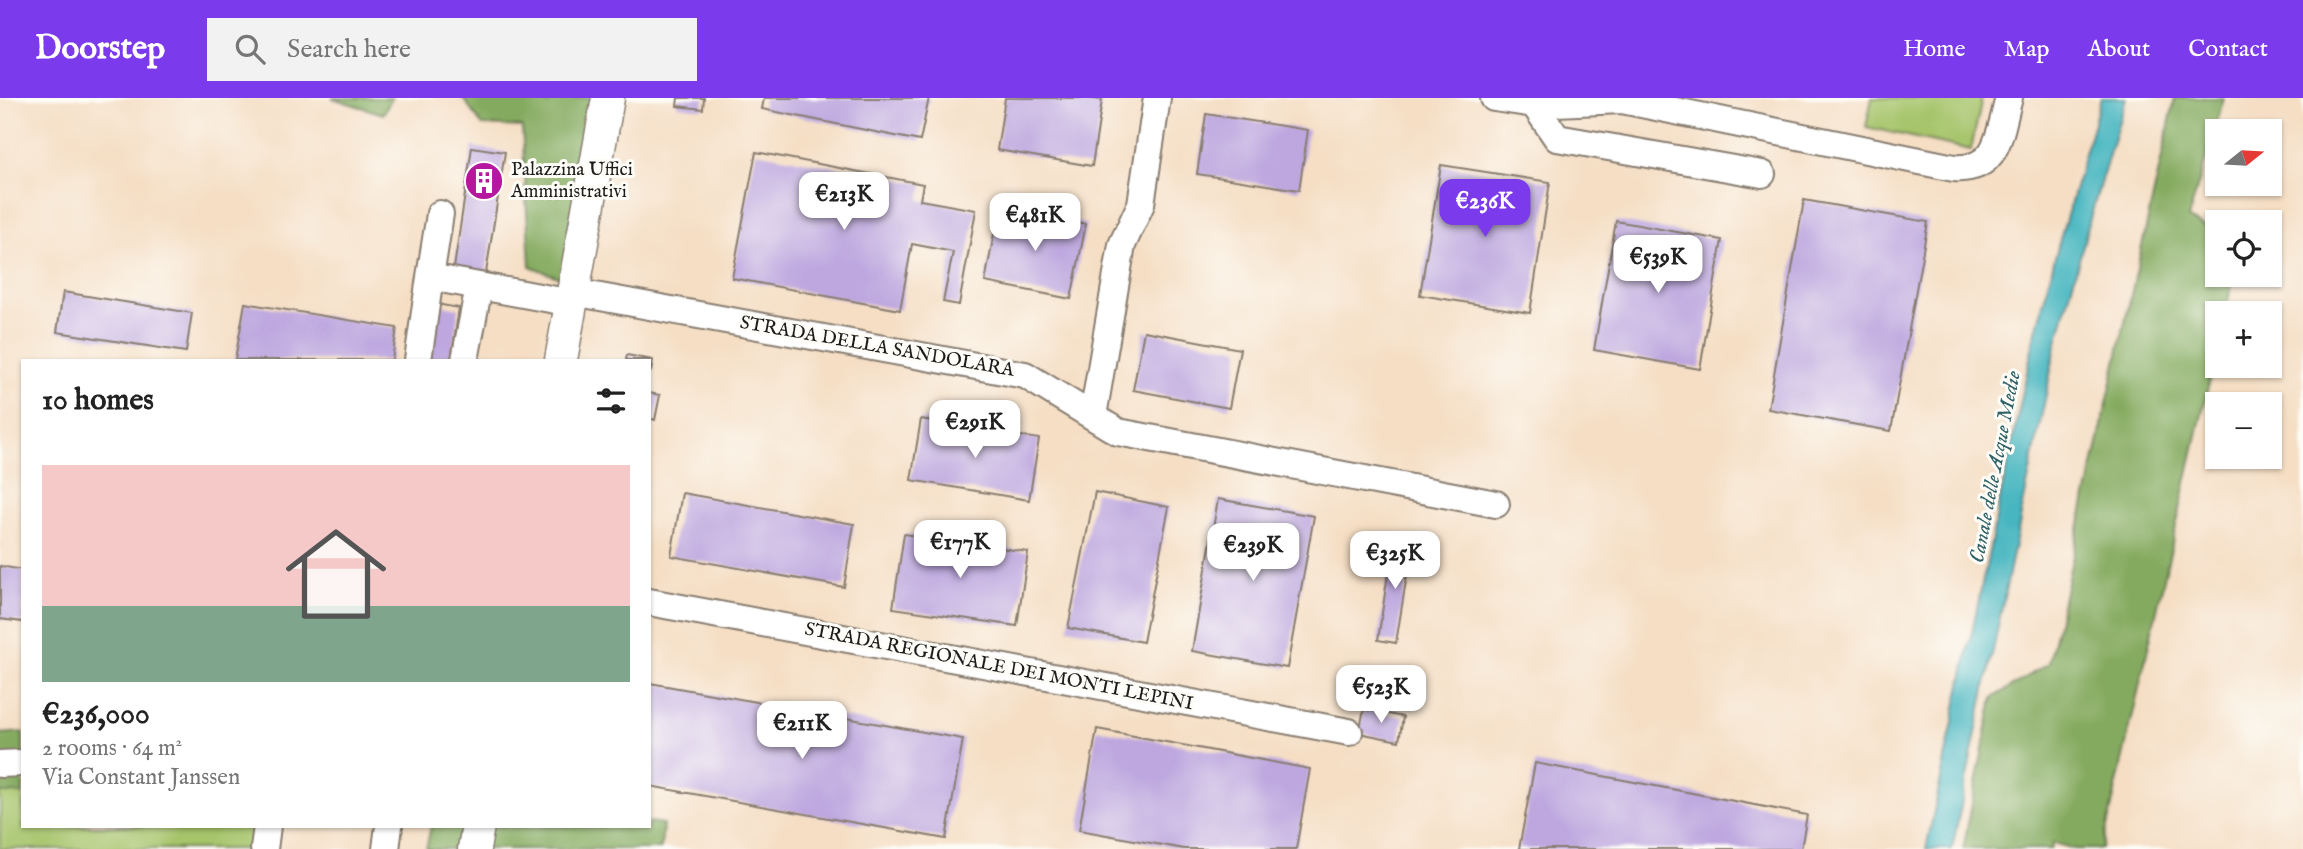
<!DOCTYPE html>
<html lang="en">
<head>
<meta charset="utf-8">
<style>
	body { margin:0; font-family:"IM FELL English",serif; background:#f2f2f2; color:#222; height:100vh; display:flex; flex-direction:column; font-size:26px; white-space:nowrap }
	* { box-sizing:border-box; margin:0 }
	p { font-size:23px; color:#767676 }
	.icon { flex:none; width:38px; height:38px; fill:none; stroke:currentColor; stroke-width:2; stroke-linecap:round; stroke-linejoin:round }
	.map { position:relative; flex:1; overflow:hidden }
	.drawer { position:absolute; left:21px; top:261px; width:630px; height:469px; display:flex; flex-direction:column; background:#fff; border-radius:0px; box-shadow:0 2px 5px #0004 }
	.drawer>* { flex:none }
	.needle { width:46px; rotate:72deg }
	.buttons { position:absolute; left:2205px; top:21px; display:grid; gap:14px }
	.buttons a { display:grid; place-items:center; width:77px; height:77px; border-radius:0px; background:#fff; box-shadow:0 2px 5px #0004; font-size:35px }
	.price { position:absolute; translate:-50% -60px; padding:0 16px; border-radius:14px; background:#fff; color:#222; font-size:23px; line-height:46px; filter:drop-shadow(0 2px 4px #0008) }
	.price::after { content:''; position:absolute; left:50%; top:42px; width:21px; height:16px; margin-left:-10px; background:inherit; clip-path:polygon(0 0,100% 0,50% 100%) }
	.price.active { background:#7c3aed; color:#fff }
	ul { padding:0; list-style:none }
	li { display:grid; align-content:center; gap:14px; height:371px; padding:0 21px }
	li+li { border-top:2px solid #e0e0e0 }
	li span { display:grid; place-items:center; height:217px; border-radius:0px; color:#555 }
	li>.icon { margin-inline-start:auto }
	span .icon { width:126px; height:126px; fill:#fffc; stroke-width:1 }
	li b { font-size:30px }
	h2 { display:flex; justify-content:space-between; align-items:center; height:84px; padding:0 21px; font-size:30px }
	header { display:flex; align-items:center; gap:42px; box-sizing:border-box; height:98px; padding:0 35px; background:#7c3aed; color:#fff }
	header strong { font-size:33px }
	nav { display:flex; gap:38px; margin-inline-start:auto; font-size:24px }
	.search { width:490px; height:63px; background:#f2f2f2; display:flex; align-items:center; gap:18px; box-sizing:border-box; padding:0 24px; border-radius:0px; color:#767676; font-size:26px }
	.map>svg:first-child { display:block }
	.green { fill:#a6c46b; stroke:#617044; stroke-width:2 }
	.forest { fill:#84aa5f; stroke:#50633e; stroke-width:2 }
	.water { fill:#47b6c0; stroke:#32696e; stroke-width:2 }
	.building { fill:#bea7df }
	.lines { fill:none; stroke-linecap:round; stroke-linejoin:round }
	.minor-casing { stroke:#887d70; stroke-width:30 }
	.major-casing { stroke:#887d70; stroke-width:35 }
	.minor { stroke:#fff; stroke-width:26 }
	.major { stroke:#fff; stroke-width:32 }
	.labels { text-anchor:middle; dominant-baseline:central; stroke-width:6; stroke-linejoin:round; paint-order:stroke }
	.poi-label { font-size:19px; fill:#1c1c1c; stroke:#fdfcf7; text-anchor:start }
	.street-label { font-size:19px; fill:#1c1c1c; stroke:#fdfcf7 }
	.water-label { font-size:21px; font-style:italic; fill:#2f6166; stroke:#fdfcf7 }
</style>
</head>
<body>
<header>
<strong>Doorstep</strong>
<div class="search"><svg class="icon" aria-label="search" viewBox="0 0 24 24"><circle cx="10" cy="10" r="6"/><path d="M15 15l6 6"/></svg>Search here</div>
<nav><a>Home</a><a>Map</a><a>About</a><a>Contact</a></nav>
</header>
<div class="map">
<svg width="2303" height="751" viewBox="0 0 2303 751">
	<rect width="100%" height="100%" fill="#fdfcf7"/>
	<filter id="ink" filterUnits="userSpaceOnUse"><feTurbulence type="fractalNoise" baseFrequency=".0143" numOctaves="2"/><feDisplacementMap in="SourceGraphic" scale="14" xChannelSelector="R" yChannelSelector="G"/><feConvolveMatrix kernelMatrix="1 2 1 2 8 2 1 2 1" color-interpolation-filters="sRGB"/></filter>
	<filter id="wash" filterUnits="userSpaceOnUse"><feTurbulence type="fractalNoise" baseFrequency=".00686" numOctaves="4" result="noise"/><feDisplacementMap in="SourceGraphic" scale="28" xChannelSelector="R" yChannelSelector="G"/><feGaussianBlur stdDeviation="1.57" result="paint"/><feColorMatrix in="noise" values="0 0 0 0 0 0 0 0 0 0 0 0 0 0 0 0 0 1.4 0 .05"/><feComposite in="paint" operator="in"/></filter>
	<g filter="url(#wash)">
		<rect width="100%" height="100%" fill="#f5dec4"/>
		<path class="green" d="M1872 0H1982L1971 52 1866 29Z
			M0 695H23V728H257L254 751H0Z"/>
		<path class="forest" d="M332 0H392L383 16Z
			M463 0H541L548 6 550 0H596L565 182 530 168 522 29 482 27Z
			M2175 0H2224L2188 121 2217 134V177H2234L2225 215H2217V250L2102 751H2075L2053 745 2051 751H1963L1993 600 2049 565Z
			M23 634V695H0V636Z
			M649 724 663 726 661 751H426L431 728H649Z"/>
		<path class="water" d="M2101 0H2126L2091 117 2056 248 1952 751H1926L2034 241 2055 159Z"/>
		<g id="blocks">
			<path class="building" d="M678 0H704L703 11 677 8Z
				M764 0H929L920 43 762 11Z
				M1005 0H1087L1102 2 1092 68 997 52Z
				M1206 16 1308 32 1299 92 1197 76Z
				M472 49 505 54 486 175 454 170Z
				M756 54 923 86 920 102 976 112 959 207 943 204 953 154 912 146 900 212 732 180Z
				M1441 67 1550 84 1530 215 1420 197Z
				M1804 102 1928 124 1891 333 1768 311Z
				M999 109 1086 126 1071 201 985 184Z
				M1616 123 1722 142 1700 271 1594 252Z
				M63 194 192 215 186 254 57 234Z
				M245 205 397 230 392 262H235Z
				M436 206 459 210 451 262H427Z
				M1144 233 1240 251 1229 310 1133 292Z
				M627 257 653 262 651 274 649 262H626Z
				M649 295 660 297 655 322 649 320Z
				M921 321 1039 341 1029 402 911 382Z
				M1095 394 1169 409 1143 544 1068 530Z
				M682 395 854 426 844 489 671 458Z
				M1218 401 1314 418 1287 570 1192 553Z
				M904 436 1028 454 1017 528 893 510Z
				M1393 442 1412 445 1396 545 1378 542Z
				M0 468 23 472V524L0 521Z
				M650 585 963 641 946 741 649 688Z
				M1364 611 1403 619 1399 643 1359 635Z
				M1097 631 1310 671 1296 751H1184L1079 732Z
				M1535 665 1807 717 1801 751H1519Z"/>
		</g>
	</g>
	<g filter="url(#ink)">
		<use href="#blocks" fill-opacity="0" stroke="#887d70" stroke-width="2"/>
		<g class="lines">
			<g class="minor-casing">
				<path id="minor" d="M1494 0 1534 6 1622 2 1954 70C1999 73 1999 35 2009 0
					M1534 6 1557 40 1762 76
					M430 179 440 116
					M573 194 1025 277 1118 334 1496 406
					M418 262 430 179 572 205
					M465 262 479 188
					M1093 318 1122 147 1141 106 1157 0
					M649 504 1349 634
					M0 666 23 665
					M264 751 267 728
					M386 751 389 728"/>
			</g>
			<g class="major-casing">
				<path id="major" d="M561 262 608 0
					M474 751 478 728"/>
			</g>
			<use href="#minor" class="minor"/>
			<use href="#major" class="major"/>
		</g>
	</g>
	<defs>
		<g id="building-disc" transform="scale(2.0125)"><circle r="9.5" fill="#b5179e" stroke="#fdfcf7"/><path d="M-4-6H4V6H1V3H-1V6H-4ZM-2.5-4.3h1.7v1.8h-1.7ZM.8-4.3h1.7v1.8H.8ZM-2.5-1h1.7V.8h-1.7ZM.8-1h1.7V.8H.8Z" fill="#fff"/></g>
	</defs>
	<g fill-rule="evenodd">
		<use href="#building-disc" x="484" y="83"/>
	</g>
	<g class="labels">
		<g class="poi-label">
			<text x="511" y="72">Palazzina Uffici<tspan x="511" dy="22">Amministrativi</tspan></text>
		</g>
		<g class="street-label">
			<text transform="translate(877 249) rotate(10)">STRADA DELLA SANDOLARA</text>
			<text transform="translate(999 569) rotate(11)">STRADA REGIONALE DEI MONTI LEPINI</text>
		</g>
		<g class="water-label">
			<text transform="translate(1996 369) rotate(-79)">Canale delle Acque Medie</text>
		</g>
	</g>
</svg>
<div class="buttons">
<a><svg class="needle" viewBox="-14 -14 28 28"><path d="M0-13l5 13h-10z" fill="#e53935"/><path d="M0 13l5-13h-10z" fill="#767676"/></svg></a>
<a><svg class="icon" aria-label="locate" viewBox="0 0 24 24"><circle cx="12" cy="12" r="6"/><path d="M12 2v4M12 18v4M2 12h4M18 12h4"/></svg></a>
<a>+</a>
<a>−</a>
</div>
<b class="price" style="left:844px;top:134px">€213K</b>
<b class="price active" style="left:1485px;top:141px">€236K</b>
<b class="price" style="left:1035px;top:155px">€481K</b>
<b class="price" style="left:1658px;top:197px">€539K</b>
<b class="price" style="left:975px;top:362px">€291K</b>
<b class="price" style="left:960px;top:482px">€177K</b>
<b class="price" style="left:1253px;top:485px">€239K</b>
<b class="price" style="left:1395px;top:493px">€325K</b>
<b class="price" style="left:1381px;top:627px">€523K</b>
<b class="price" style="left:802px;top:663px">€211K</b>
<section class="drawer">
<h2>10 homes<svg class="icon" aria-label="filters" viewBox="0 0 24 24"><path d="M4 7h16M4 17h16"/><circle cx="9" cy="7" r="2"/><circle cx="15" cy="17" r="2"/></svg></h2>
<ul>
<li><span style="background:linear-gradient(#f6c9c9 65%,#7fa58c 0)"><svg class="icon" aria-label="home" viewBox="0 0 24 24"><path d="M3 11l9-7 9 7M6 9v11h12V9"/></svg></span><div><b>€236,000</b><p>2 rooms · 64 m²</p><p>Via Constant Janssen</p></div></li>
</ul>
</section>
</div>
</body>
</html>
